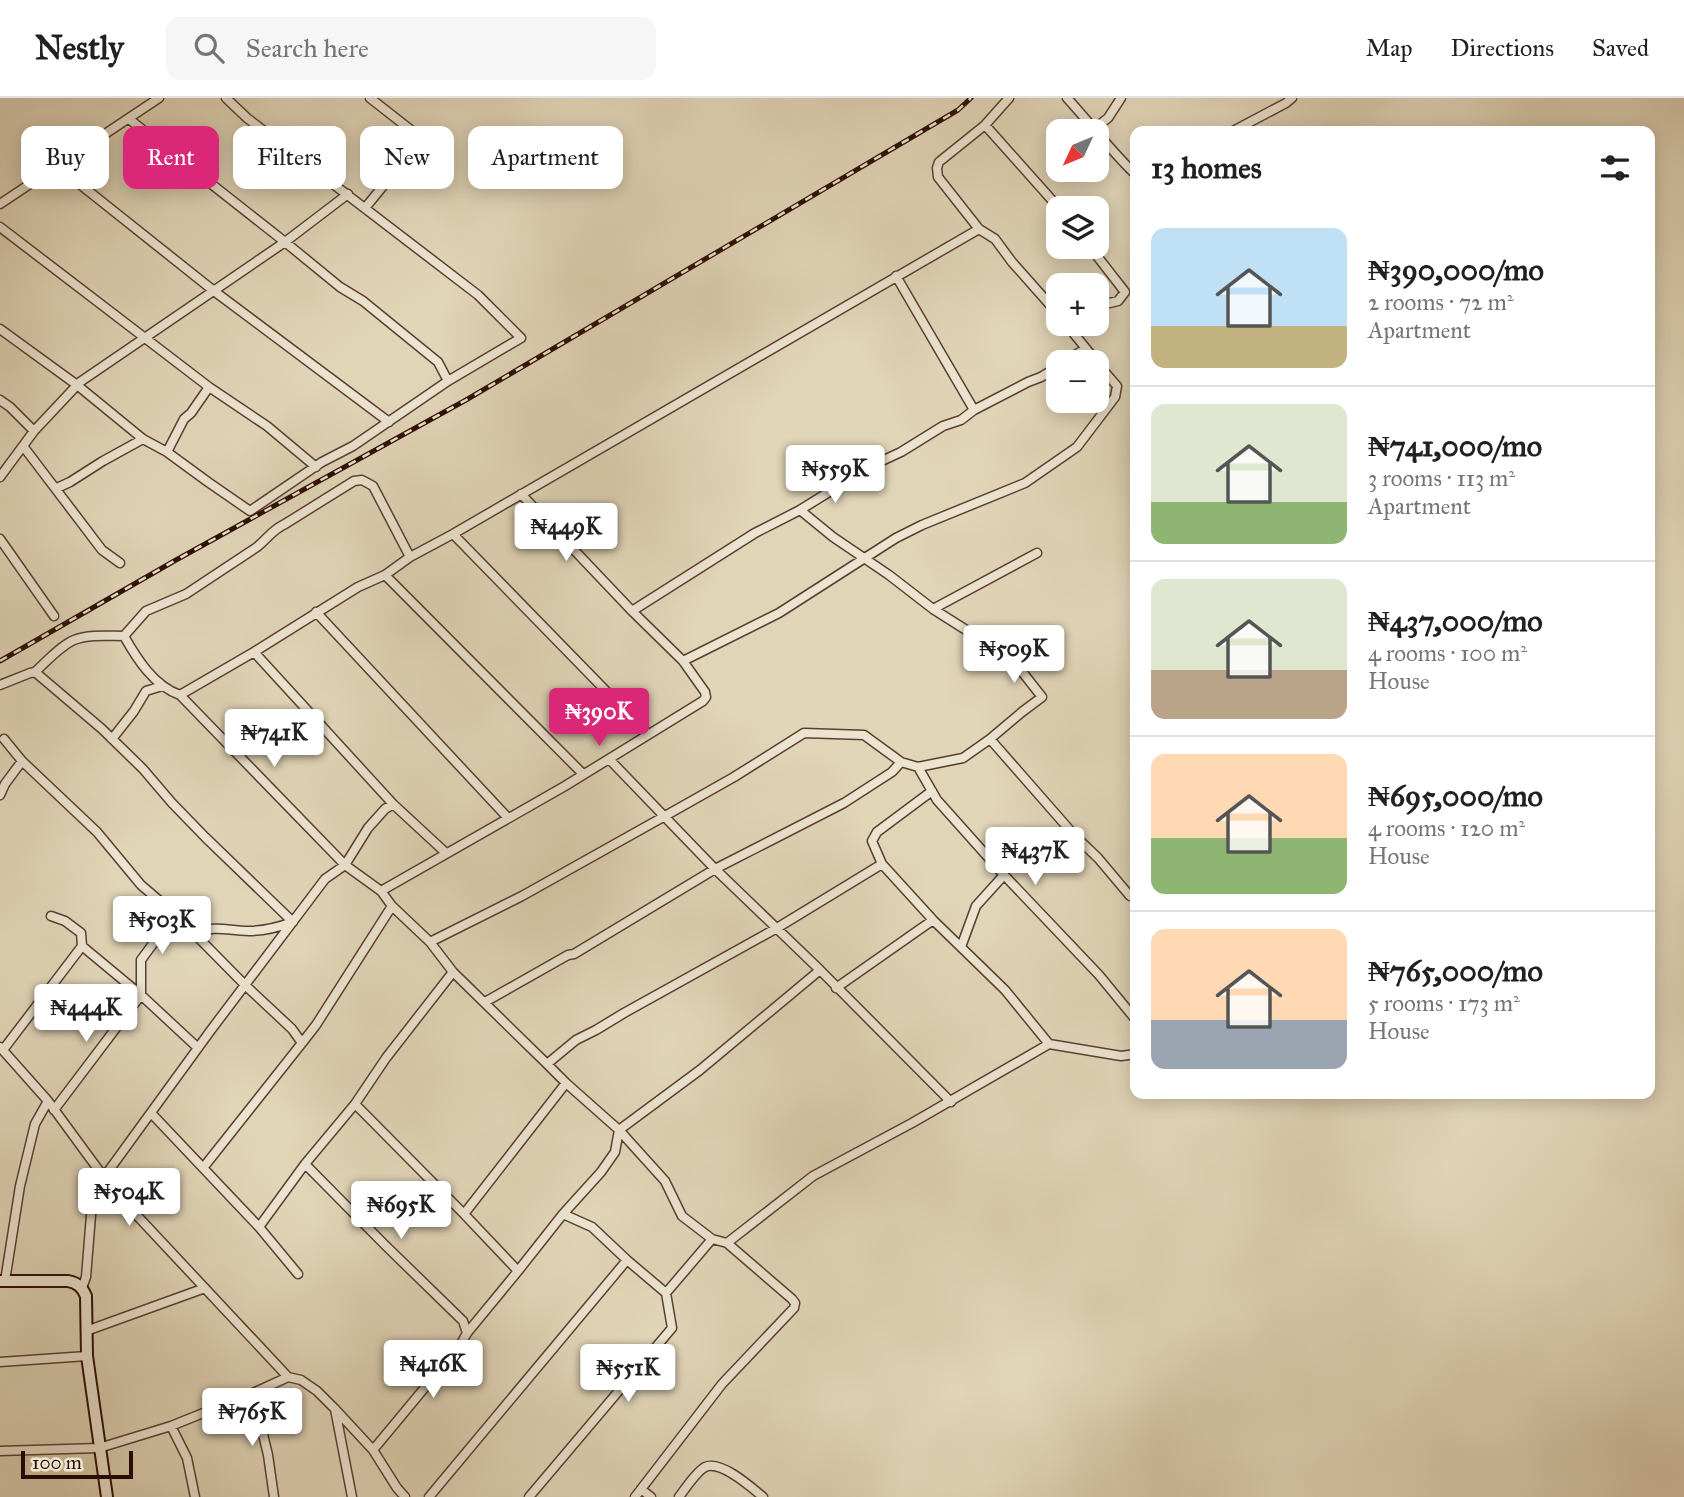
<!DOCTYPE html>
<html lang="en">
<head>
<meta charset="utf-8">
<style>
	body { margin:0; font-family:"IM FELL Great Primer",serif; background:#f6f6f6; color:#202124; height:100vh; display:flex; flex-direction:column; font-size:26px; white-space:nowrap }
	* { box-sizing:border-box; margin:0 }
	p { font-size:23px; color:#757577 }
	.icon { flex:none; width:38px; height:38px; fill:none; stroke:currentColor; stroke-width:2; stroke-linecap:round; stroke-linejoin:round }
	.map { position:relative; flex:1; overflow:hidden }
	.panel { position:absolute; left:1130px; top:28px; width:525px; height:973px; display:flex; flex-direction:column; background:#fff; border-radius:14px; box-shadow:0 4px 18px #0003 }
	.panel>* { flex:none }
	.banner { position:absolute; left:21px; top:28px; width:665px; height:63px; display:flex; gap:14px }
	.needle { width:46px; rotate:226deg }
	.controls { position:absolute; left:1046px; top:21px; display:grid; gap:14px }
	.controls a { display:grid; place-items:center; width:63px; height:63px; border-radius:14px; background:#fff; box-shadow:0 4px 18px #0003; font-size:35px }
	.scale { position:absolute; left:21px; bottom:18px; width:112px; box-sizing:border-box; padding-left:7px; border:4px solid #2c0d03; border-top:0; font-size:19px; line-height:24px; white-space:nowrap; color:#2c0d03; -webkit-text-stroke:5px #ece4d1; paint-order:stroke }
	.price { position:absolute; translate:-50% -60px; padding:0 16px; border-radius:7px; background:#fff; color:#222; font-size:23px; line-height:46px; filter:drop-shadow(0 2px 4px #0008) }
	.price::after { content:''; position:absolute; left:50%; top:42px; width:21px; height:16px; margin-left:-10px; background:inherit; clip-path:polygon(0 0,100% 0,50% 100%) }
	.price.on { background:#db2777; color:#fff }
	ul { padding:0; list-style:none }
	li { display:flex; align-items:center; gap:21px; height:175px; padding:0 21px }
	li+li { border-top:2px solid #e0e0e0 }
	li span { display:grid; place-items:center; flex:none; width:196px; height:140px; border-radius:14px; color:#555 }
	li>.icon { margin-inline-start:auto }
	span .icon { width:84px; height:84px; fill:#fffc; stroke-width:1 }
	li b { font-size:30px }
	h2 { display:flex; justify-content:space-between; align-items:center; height:84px; padding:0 21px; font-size:30px }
	.tag { padding:0 24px; border-radius:14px; background:#fff; box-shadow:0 4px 18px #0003; font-size:24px; line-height:63px }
	.tag.on { background:#db2777; color:#fff }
	header { display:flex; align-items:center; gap:42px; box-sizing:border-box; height:98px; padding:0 35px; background:#fff; border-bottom:2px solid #e0e0e0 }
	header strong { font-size:33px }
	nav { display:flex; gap:38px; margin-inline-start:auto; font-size:24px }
	.search { width:490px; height:63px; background:#f6f6f6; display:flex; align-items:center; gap:18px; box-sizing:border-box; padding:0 24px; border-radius:14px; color:#757577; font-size:26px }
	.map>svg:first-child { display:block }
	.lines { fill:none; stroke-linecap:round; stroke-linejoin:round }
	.street-casing { stroke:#593f30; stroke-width:11 }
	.secondary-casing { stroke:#2c0d03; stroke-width:14 }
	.street { stroke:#ece4d1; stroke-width:8 }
	.secondary { stroke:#ece4d1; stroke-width:10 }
	.rail-casing { stroke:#2c0d03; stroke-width:5 }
	.rail { stroke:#ece4d1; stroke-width:2.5; stroke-dasharray:8; stroke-linecap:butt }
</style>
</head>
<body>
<header>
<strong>Nestly</strong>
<div class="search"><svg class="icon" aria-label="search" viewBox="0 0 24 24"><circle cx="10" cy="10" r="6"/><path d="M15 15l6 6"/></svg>Search here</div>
<nav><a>Map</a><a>Directions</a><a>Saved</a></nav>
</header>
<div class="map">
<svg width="1684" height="1399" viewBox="0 0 1684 1399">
	<rect width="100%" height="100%" fill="#e1d5b8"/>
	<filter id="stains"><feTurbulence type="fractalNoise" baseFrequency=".00286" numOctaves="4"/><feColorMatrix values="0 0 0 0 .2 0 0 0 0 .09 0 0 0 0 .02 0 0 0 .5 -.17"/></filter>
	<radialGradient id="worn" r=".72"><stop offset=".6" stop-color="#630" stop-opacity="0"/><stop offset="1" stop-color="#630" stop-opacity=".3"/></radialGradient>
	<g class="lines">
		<g class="street-casing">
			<path id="street" d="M1009 0 985 27 939 64 937 70 938 79 979 131 995 141 1012 164 1059 217
				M1067 0C1090 25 1111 53 1136 77
				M129 21 285 144 340 189 363 203 438 264 448 283
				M985 27 1059 110
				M1095 30 1108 20 1121 0
				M1233 33 1286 5 1292 0
				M57 68 214 193 389 324
				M0 106 159 0
				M365 110 421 42 416 36 370 0
				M0 129 209 289 267 328 316 369
				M1090 149 1125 194 1118 203 1097 208
				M896 178 974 312
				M1066 226 1097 264
				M0 231 77 287 143 341 167 354 208 384 250 413 322 364 353 348 448 283 521 240 478 197 247 20 226 0
				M1072 233 1081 226
				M1064 264 1085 251
				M0 302 10 309 34 333
				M23 348 102 452 120 465
				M167 354 184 321 191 315 209 289
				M0 379 34 333 80 284 285 144 348 96
				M57 390 70 384 103 363 143 341
				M453 436 648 636
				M0 441 54 518
				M385 477 583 676
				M933 511 1037 455
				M632 513 755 435 800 412 871 368 901 354 943 328 961 322 974 312 1028 284 1041 279 1059 268
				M316 514 508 720
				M124 538C137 561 154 588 180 597L345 767 381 793 565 688 703 603 706 599 705 594 683 563 632 513 521 396
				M254 554 393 706
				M683 563 779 515 896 440 922 427 1025 385 1077 349 1115 299 1117 288 1097 265
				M35 574C46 564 60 548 74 542 89 536 109 538 124 538L146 513 186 496 257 449C268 440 272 432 285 426L354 383 362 382 373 388 410 459
				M0 587 30 575 35 574 102 631 143 671 172 705 205 739 293 824C279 829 264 833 249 833 226 833 217 826 194 836
				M180 597 254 554 358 489 385 477 410 459 453 436 979 131
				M4 641 22 663 97 734 141 787 175 816 245 887 292 931 302 945 203 1070
				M112 641 134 613 146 593 162 588
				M990 641 1075 738 1098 760 1130 798
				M609 661 715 771 820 872 951 1004
				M918 669 937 702 1004 777 1099 877 1136 922
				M932 693 877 734 872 743 882 766 933 822 1005 892 1049 946
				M0 697 5 686 22 663
				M381 793 392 808 430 844 453 874 547 966
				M430 844 522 798 665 718 734 679 804 635 864 637 901 664
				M82 848 141 897 198 950
				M961 849 976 808 1004 777
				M836 890 933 822
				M485 904 568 857 574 856 715 771 844 705 892 674 901 664 918 669 963 660 990 641 1022 614 1042 599 1012 561 933 511 889 477 833 439 800 412
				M302 945 316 927 392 808
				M0 949 48 1003 114 1093 288 1279 301 1282 317 1293 335 1311 373 1352 397 1390 405 1399
				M3 952 82 848 81 835 65 823 51 818
				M566 985 619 1032 665 1083 682 1118 712 1141
				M355 1006 464 1116 518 1173 467 1235 461 1246 373 1352
				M54 1012 141 897V862L175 816
				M151 1015 259 1129 298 1176
				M305 1066 385 1147 463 1223 467 1235
				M464 1116 566 985 547 966 576 942 596 932 624 915 777 830 882 766
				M563 1116 592 1129 627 1162
				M259 1129 305 1066 355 1006 386 960 453 874
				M727 1145 813 1078 912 1025 1049 946 1121 958 1136 956
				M518 1173 563 1116 601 1074 615 1054 619 1032 700 972 820 872
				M5 1183 20 1088 35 1026 48 1003
				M82 1190 86 1179 92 1105 94 1096 99 1086 211 932 325 781 345 767 368 730 385 711 393 706 446 755
				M86 1233 205 1190
				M0 1264 87 1258
				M253 1295 268 1357 274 1399
				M335 1311 352 1399
				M171 1328 187 1360 195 1399
				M0 1353 99 1350 171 1328 253 1295 288 1279
				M641 1391 651 1399
				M429 1399 627 1162 666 1195 712 1141 727 1145 792 1201 795 1205 794 1210 722 1286 635 1399
				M529 1399 672 1230 666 1195
				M679 1399C685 1391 696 1374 705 1369 721 1362 751 1389 763 1399"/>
		</g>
		<g class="secondary-casing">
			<path id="secondary" d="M0 1183H68C78 1185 82 1189 86 1198L87 1258 107 1399"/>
		</g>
		<use href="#street" class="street"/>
		<use href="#secondary" class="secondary"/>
		<g class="rail-casing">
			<path id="rail" d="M0 563 176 462 466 302 958 12 971 0"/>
		</g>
		<use href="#rail" class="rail"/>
	</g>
	<rect width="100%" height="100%" filter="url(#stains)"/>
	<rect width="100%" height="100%" fill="url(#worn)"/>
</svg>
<div class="controls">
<a><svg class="needle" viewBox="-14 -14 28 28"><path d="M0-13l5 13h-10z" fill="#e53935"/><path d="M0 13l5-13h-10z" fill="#757577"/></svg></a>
<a><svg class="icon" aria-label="layers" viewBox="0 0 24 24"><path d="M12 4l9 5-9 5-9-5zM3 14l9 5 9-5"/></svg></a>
<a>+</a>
<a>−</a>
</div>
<div class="scale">100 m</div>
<b class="price" style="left:835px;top:407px">₦559K</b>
<b class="price" style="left:566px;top:465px">₦449K</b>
<b class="price" style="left:1014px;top:587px">₦509K</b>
<b class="price on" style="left:599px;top:650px">₦390K</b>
<b class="price" style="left:274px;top:671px">₦741K</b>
<b class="price" style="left:1035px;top:789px">₦437K</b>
<b class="price" style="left:162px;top:858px">₦503K</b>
<b class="price" style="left:86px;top:946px">₦444K</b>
<b class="price" style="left:129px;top:1130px">₦504K</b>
<b class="price" style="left:401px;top:1143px">₦695K</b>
<b class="price" style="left:433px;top:1302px">₦416K</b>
<b class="price" style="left:628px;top:1306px">₦551K</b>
<b class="price" style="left:252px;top:1350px">₦765K</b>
<div class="banner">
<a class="tag">Buy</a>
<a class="tag on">Rent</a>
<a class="tag">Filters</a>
<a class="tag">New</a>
<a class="tag">Apartment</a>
</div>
<section class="panel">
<h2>13 homes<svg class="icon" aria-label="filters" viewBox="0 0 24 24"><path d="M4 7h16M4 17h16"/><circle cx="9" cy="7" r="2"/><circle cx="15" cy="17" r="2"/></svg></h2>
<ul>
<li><span style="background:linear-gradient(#bfe0f5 70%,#c2b280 0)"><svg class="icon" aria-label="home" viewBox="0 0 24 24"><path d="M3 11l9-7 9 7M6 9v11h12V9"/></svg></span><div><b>₦390,000/mo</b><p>2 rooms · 72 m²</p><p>Apartment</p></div></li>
<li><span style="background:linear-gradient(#dfe7d0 70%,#8fb573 0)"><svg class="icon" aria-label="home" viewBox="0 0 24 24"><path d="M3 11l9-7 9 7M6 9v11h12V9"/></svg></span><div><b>₦741,000/mo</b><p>3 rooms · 113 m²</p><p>Apartment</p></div></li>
<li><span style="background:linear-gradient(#dfe7d0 65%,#b9a48a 0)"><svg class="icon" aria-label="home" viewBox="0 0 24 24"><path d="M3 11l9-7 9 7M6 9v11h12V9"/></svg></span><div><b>₦437,000/mo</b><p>4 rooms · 100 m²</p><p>House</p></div></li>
<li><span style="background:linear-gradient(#ffd9b3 60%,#8fb573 0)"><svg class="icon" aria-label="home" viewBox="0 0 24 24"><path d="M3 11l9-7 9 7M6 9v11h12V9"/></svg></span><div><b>₦695,000/mo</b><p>4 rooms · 120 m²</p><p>House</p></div></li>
<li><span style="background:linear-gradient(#ffd9b3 65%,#9aa5b1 0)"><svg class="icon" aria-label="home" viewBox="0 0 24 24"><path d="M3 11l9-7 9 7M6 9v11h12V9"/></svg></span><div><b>₦765,000/mo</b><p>5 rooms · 173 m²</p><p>House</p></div></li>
</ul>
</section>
</div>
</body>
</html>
